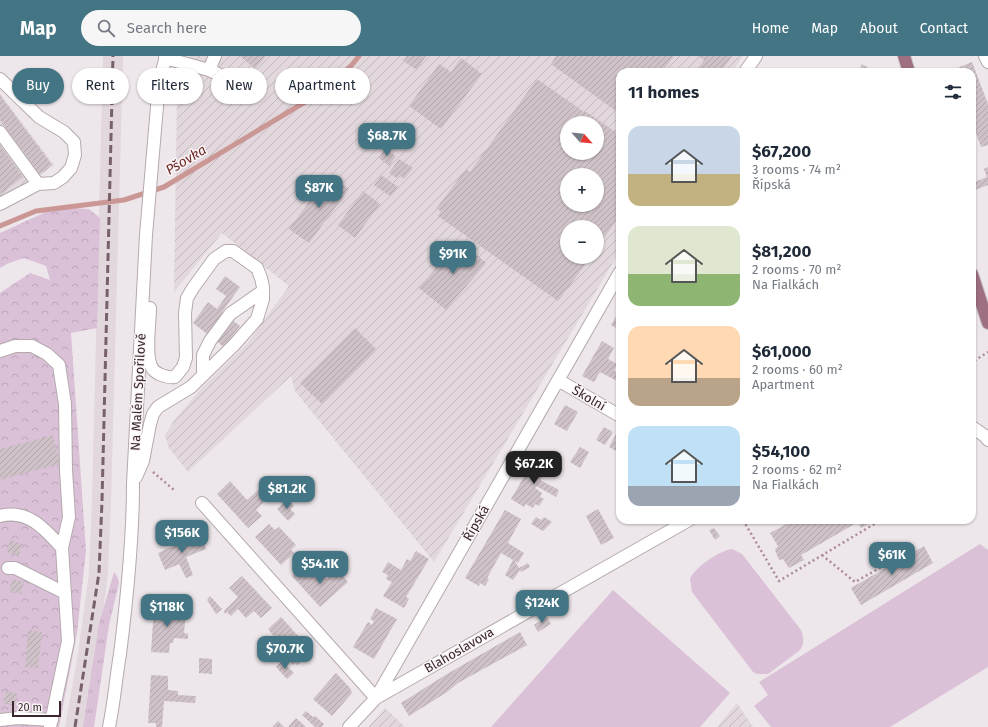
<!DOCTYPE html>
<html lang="en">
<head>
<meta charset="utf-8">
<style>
	body { margin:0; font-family:"Fira Sans",sans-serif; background:#f6f6f7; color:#1f2937; height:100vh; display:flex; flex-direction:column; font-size:15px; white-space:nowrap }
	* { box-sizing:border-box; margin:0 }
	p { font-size:13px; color:#747a83 }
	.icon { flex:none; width:22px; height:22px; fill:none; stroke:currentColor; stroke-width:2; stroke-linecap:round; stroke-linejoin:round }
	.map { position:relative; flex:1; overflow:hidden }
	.details { position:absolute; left:616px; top:12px; width:360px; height:456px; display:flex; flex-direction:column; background:#fff; border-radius:12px; box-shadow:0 1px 3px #0004 }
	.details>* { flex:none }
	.top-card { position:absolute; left:12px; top:12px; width:380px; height:36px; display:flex; gap:8px }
	.needle { width:26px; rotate:117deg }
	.fabs { position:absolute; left:560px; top:60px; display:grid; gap:8px }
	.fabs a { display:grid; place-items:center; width:44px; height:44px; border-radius:50%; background:#fff; box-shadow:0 1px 3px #0004; font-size:20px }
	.scale { position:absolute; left:12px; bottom:10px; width:49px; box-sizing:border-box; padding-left:4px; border:2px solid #3d272f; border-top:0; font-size:11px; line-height:14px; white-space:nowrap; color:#3d272f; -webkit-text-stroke:3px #faf6f8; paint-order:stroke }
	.price { position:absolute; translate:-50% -34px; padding:0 9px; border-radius:8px; background:#437584; color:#fff; font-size:13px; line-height:26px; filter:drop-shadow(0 1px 2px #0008) }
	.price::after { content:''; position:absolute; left:50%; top:24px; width:12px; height:9px; margin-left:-6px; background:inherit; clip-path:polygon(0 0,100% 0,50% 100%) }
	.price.selected { background:#222; color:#fff }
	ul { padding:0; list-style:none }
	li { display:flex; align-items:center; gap:12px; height:100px; padding:0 12px }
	li span { display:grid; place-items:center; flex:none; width:112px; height:80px; border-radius:12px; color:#555 }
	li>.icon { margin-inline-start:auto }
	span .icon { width:48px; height:48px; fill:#fffc; stroke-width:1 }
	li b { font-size:17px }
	h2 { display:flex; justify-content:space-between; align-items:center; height:48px; padding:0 12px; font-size:17px }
	.pill { padding:0 14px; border-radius:18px; background:#fff; box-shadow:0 1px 3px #0004; font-size:14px; line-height:36px }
	.pill.selected { background:#437584; color:#fff }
	header { display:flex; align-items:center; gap:24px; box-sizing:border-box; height:56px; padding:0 20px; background:#437584; color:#fff }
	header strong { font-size:19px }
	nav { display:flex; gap:22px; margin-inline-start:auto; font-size:14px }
	.search { width:280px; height:36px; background:#f6f6f7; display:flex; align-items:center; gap:10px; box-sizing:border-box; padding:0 14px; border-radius:22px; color:#747a83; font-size:15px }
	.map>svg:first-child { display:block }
	.built { fill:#e1d7dc }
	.industrial { fill:url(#industrial-furrows); fill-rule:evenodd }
	.grass { fill:url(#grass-tufts) }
	.forest { fill:url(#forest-crowns) }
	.pitch { fill:#dbc1d7 }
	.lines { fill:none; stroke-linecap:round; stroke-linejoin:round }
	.stream { stroke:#cb9795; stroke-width:5 }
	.building { fill:url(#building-hatch); fill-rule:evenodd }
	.minor-casing { stroke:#b5a9ae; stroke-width:14 }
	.major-casing { stroke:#c9c3c5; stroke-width:14 }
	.path { stroke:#ad8a99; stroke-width:2.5; stroke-dasharray:2 3; stroke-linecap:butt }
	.minor { stroke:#fff; stroke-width:12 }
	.major { stroke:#9d6f81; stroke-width:12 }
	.rail { stroke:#78616a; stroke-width:3; stroke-dasharray:8 4; stroke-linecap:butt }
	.labels { text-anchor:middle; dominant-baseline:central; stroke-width:3; stroke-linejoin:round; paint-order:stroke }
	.street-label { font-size:13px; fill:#3d272f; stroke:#faf6f8 }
	.water-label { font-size:14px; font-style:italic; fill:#732b27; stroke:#faf6f8 }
</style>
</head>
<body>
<header>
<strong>Map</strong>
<div class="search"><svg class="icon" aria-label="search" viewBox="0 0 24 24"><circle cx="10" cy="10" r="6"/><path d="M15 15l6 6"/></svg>Search here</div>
<nav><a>Home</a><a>Map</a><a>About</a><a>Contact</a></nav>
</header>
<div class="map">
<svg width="988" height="671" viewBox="0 0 988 671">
	<defs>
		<pattern id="industrial-furrows" width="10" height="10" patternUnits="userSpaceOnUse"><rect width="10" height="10" fill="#e1d7dc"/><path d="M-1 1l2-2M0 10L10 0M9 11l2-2" fill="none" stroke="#c2b9bd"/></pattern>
		<pattern id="grass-tufts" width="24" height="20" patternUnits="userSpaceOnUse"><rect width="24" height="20" fill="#dbc1d7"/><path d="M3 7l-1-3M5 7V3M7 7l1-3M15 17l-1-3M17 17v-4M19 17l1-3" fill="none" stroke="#bda6b9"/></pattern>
		<pattern id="forest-crowns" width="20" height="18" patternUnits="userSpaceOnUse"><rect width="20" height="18" fill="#dbc1d7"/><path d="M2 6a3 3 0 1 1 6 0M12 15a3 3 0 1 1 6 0" fill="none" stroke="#bda6b9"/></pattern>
		<pattern id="building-hatch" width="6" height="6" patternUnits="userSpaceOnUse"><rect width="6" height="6" fill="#cec2c8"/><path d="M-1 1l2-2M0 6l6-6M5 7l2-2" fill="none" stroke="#b2a7ac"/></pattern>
	</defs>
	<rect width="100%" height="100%" fill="#ede6ea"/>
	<path class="built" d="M103 0H123L111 445 108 518 97 601 85 671H65L78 598 89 516 92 444Z"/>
	<path class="industrial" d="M190 0H743L732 16H620V195L434 506 295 335 291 320 188 416 169 392 165 379 175 363 201 333 247 288 289 230 222 177 174 236 177 41ZM567 67H597V97H567ZM567 119H597V149H567ZM567 171H597V201H567Z
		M0 38 54 109 0 148Z
		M737 647 753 671H717Z
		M385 652 405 671H368Z"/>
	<path class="grass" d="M114 516 117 520 119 527 109 569 94 671H83L99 568Z"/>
	<path class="forest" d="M71 152 89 153 100 162 97 272 71 277 86 495 77 577 59 671H0V237L30 217 50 224 46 210 24 202 9 207 0 212V177L48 155Z"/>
	<path class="pitch" d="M980 488 988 494V611L890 671H771L754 650 768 639 759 626Z
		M732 493 742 498 801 574C804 581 805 589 799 595L768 618H757L753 616 692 536 690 523C695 511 719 495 732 493Z
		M613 534 730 637 700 671H491Z"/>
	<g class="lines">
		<path class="stream" d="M0 170 36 155 124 144 164 131 320 37 351 10 359 0"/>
	</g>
	<path class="building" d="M240 0H266L255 13Z
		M407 0H426L417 14 403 5Z
		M556 0H674L662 16H620V58L551 8Z
		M698 0H732L721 16H696L704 4Z
		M461 2 482 18 441 73 409 50 439 8 451 16Z
		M972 6 988 48V89L981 91 972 66V16H953L952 14Z
		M862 8 875 16H858Z
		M537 23 584 56 585 55 620 79V159L597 192V171H567V201H591L558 245 438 160 441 155 436 153 466 113 470 116ZM567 67H597V97H567ZM567 119H597V149H567Z
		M0 39 52 109 40 118 0 64Z
		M0 89 23 121 0 138Z
		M385 93 396 100 389 110 379 102Z
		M399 103 413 112 404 123 399 119 397 122 389 117Z
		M988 111V129L975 134 972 127 987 121 984 113Z
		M329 119 349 133 309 187 289 173Z
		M381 119 398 131 390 140 374 129Z
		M363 135 380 148 355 182 338 169Z
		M459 184 486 207 446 254 419 232Z
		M225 220 240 231 222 256 240 270 224 291 193 267 208 246 217 253 226 240 216 233Z
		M620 254V274L611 269Z
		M355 272 376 293 322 348 300 327Z
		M602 285 614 292 608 303 617 308 614 315 620 318 619 326 600 316 594 326 582 320Z
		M565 349 578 356 567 375 554 368Z
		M604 371 613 376 605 389 596 384Z
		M616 378 620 380V397L609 391Z
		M53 379 60 408 0 424V393Z
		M580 391 589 396 580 412 570 406Z
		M537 399 550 406 540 424 559 434 556 441 536 430 535 432 542 437 540 441 544 443 539 450 535 448 533 452 526 448 524 451 511 443Z
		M230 425 247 444 266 427 274 436 256 454 262 460 248 472 217 438Z
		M288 443 294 450 290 453 295 458 288 465 277 453Z
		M598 453 614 482 601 489 586 460Z
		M505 454 521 463 508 487 524 497 518 507 514 504 519 512 528 507 530 511 521 516 520 514 513 524 505 519 513 504 501 497 487 522 489 523 485 530 480 527 479 530 465 522Z
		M536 461 541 464 544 461 552 466 543 475 531 468Z
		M794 464H876L861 472 858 466 801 499 804 504 789 512 783 503 779 504 775 494 778 490 770 477Z
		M269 468 275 474 279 471 296 489 291 494 294 497 281 509 255 481Z
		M714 472 720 480 715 484 709 474Z
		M200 478 206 493 186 501 193 519 186 522 179 508 165 514 158 497Z
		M10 484 22 488 19 499 7 496Z
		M924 490 933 507 861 549 851 532Z
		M416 495 429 503 406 541 409 543 404 552 383 540 392 526 386 523 388 519 382 516 388 506 401 514 407 503 410 505Z
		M302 511 308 516 311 514 319 523 324 519 327 523 336 512 348 526 320 551 292 520Z
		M242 520 272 552 261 562 254 555 246 562 238 553 231 560 227 556 225 558 224 555 238 541 229 532Z
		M12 523 24 526 21 538 9 535Z
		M210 540 222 553 216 558 207 544Z
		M161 548 176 549 175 557H186L184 577 188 578V583L174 582 173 587H170L169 597 151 596 154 552 160 553Z
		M376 552 397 563 374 603 353 591 368 566 372 569 374 565 370 563Z
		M281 561 310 593 302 600 304 603 297 609 295 607 293 609 280 594 287 585 268 602 263 598 274 587 271 585 275 582 268 573Z
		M547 561 551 568 538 576 534 569Z
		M28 574 42 576 38 612 25 611Z
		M520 576 527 589 458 627 447 636 409 660 401 647 447 618Z
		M199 602 212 603V618L199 617Z
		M282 605 294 617 287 623 276 611Z
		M336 617 350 632 352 637 332 660 313 643Z
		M151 619 168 620V634L178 635V639L196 640 195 647 164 645 162 671H156V667H148Z
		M6 635 18 638 14 650 3 647Z
		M306 655 313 661 315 660 324 668 322 671H315L302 659Z
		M296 662 306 671H288Z
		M278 665 284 671H272Z"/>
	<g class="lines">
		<g class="minor-casing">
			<path id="minor" d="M985 0 988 6
				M165 2 209 14 215 0
				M209 14 238 27 256 25
				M745 16 756 0
				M0 23 39 61 64 76 74 86 75 99 71 112 63 121 54 127 38 128 0 148
				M0 76 38 128
				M0 295 15 290H32L47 298 59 309 65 348 66 414 69 461 62 492 68 585 50 671
				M203 319V299L210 285 230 258 263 235
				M558 324 620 360
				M972 371 985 380 988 384
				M136 421 143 405 150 368 153 358 158 351 191 331 234 289 257 263 263 243V231L261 222 257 212 233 195H226L214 203 193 232 187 242 185 257 186 302 183 311 175 321C167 322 154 318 151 310 145 297 150 267 150 252
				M202 447 376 642 689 464
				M0 460C28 453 45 473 62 492
				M8 512H15L65 537
				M0 664 18 662 52 664
				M109 671C114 647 116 622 120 598 127 542 133 485 133 428L146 179 159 27 166 0
				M349 671 376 642 620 216"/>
		</g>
		<g class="major-casing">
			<path id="major" d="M904 0 909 16
				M972 218 988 267"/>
		</g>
		<path class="path" d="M972 309 974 305 988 296
			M153 416 174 434
			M743 464 779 525 881 464
			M822 499 855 526 901 500"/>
		<use href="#minor" class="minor"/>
		<use href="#major" class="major"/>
		<path class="rail" d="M75 671 99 517 102 445 113 0"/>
	</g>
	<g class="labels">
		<g class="street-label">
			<text transform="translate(138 336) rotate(-87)">Na Malém Spořilově</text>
			<text transform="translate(589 342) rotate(30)">Školní</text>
			<text transform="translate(476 467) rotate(-60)">Řípská</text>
			<text transform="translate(459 594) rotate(-30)">Blahoslavova</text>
		</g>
		<g class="water-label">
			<text transform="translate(186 104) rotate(-31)">Pšovka</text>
		</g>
	</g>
</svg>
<div class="fabs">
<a><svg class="needle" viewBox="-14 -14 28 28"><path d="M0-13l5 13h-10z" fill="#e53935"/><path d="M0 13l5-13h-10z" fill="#747a83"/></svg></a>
<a>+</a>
<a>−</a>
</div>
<div class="scale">20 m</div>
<b class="price" style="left:387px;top:101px">$68.7K</b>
<b class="price" style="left:319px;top:153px">$87K</b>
<b class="price" style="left:453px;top:219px">$91K</b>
<b class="price selected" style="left:534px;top:429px">$67.2K</b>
<b class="price" style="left:287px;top:454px">$81.2K</b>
<b class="price" style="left:182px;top:498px">$156K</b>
<b class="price" style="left:892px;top:520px">$61K</b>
<b class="price" style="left:320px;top:529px">$54.1K</b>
<b class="price" style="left:542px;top:568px">$124K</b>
<b class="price" style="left:167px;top:572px">$118K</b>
<b class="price" style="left:285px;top:614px">$70.7K</b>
<div class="top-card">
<a class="pill selected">Buy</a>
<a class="pill">Rent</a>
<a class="pill">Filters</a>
<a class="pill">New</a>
<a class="pill">Apartment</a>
</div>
<section class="details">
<h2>11 homes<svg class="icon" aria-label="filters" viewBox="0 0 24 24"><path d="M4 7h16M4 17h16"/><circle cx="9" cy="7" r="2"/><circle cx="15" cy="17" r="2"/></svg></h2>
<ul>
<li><span style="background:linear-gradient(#c9d6e8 60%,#c2b280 0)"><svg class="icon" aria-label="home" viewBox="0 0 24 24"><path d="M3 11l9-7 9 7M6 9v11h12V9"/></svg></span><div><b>$67,200</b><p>3 rooms · 74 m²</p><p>Řípská</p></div></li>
<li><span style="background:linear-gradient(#dfe7d0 60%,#8fb573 0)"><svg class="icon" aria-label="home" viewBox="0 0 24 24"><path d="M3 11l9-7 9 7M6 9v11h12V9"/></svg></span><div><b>$81,200</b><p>2 rooms · 70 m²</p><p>Na Fialkách</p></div></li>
<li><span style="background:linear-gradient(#ffd9b3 65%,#b9a48a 0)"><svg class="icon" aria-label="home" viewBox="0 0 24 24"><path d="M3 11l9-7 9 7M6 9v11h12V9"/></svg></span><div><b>$61,000</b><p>2 rooms · 60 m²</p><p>Apartment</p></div></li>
<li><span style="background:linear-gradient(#bfe0f5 75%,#9aa5b1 0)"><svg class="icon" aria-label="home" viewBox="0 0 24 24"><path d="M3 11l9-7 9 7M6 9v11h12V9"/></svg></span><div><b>$54,100</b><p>2 rooms · 62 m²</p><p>Na Fialkách</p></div></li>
</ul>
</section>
</div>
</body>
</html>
